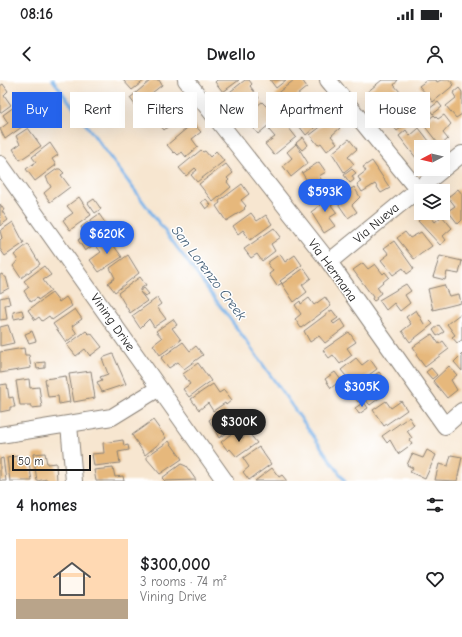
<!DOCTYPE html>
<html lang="en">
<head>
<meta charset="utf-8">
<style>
	body { margin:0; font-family:"Comic Neue",sans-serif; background:#f2f2f2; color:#202124; height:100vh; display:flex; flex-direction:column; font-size:15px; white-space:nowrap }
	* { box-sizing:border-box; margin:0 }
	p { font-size:13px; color:#757577 }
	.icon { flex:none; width:22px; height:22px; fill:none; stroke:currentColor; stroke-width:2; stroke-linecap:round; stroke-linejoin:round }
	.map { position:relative; height:401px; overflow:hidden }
	.panel { display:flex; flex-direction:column; background:#fff; flex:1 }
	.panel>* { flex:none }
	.hud { position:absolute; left:12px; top:12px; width:438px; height:36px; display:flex; gap:8px }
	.needle { width:26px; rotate:263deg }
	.tools { position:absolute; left:414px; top:60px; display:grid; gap:8px }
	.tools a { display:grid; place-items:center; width:36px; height:36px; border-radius:0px; background:#fff; box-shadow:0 4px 16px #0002; font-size:20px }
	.scale { position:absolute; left:12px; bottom:10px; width:79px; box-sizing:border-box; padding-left:4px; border:2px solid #1c1c1c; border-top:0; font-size:11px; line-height:14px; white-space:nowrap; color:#1c1c1c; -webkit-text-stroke:3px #fff; paint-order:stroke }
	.price { position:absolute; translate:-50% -34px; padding:0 9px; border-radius:14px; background:#2563eb; color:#fff; font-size:13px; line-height:26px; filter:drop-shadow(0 1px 2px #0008) }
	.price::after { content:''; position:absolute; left:50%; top:24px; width:12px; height:9px; margin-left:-6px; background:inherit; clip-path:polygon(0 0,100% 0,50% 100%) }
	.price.current { background:#222; color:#fff }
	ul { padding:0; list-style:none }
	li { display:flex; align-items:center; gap:12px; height:100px; padding:0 16px }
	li+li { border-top:1px solid #e0e0e0 }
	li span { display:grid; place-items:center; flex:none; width:112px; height:80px; border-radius:0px; color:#555 }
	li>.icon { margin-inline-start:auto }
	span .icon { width:48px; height:48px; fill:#fffc; stroke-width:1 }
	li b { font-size:17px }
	h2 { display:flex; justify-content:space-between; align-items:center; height:48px; padding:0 16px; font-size:17px }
	.pill { padding:0 14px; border-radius:0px; background:#fff; box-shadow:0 4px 16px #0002; font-size:14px; line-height:36px }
	.pill.current { background:#2563eb; color:#fff }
	.status { display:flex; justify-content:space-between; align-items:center; height:28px; padding:0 20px; background:#fff; direction:ltr }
	.status svg { height:11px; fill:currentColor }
	header { display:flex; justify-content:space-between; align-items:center; height:52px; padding:0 16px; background:#fff; font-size:18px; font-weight:700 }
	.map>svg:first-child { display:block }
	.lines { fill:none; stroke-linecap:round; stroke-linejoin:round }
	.stream { stroke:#78b2e9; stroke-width:3 }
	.building { fill:#e6b87c }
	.minor-casing { stroke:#8a8176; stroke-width:18 }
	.minor { stroke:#fff; stroke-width:16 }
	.labels { text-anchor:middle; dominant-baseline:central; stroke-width:3; stroke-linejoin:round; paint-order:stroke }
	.street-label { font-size:13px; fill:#1c1c1c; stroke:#fff }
	.water-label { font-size:14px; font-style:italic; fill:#456078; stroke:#fff }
</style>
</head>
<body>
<div class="status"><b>08:16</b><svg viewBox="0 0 49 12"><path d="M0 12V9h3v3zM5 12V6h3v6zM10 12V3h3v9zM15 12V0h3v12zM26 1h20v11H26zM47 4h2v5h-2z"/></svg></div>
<header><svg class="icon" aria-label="back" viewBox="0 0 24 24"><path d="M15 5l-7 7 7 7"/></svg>Dwello<svg class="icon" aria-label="person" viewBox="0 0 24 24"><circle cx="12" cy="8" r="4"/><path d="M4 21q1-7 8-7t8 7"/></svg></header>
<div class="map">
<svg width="462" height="401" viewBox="0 0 462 401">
	<rect width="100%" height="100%" fill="#fff"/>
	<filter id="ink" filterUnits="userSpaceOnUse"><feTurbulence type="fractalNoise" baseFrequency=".025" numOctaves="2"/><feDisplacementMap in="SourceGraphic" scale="8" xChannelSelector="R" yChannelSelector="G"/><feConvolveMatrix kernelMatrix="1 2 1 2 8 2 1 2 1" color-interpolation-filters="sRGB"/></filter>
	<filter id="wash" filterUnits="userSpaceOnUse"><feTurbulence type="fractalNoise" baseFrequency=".012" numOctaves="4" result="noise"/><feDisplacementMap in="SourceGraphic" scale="16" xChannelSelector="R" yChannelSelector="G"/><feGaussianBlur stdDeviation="0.9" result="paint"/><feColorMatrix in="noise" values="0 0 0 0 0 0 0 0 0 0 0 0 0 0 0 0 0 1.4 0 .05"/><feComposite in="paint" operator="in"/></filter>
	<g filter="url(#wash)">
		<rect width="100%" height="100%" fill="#f7e6d0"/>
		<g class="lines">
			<path class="stream" d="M53 0 247 262 345 401"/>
		</g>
		<g id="blocks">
			<path class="building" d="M123 0H145L132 10Z
				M151 0H159L162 5 152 13 158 20 145 31 138 22 135 25 130 18Z
				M217 0H239L223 12 215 2Z
				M245 0H249L252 4 250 6 259 18 248 26 241 16 232 23 226 15Z
				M270 0H286L276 8Z
				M294 0H302L307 7 297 15 303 22 294 29 288 22 284 26 275 15Z
				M382 0H398L394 5 401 13 389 23 383 15 373 23 366 13Z
				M427 0H436L437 2 441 0H450L454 5 433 22 419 6Z
				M3 4 8 11 4 15 11 25 0 33V6Z
				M459 8 462 12V34L456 38 446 26 456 18 453 13Z
				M406 13 413 22 417 19 426 30 421 33 418 30 415 32 418 35 397 51 389 41 397 35V32L391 25Z
				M315 17 323 28 314 35 320 43 306 55 299 46 306 41 298 31Z
				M162 22 168 30 177 23 184 33 164 50 150 32Z
				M262 22 269 29 274 25 281 35 258 54 249 43 258 36 257 35 250 41 245 35Z
				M438 22 442 27 433 34 429 29Z
				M18 24 22 30 18 32 26 44 5 59 0 49 8 43 3 35Z
				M143 30 149 36 145 39 139 33Z
				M434 35 438 39 444 35 451 44 443 53 448 59 440 66 423 44Z
				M332 38 340 48 331 56 337 63 327 71 321 63 318 65 310 55Z
				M193 43 201 52 192 59 198 67 186 77 182 72 178 75 175 72 174 73 167 65Z
				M279 43 281 46 285 43 296 57 274 75 265 64 275 57 269 50Z
				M28 48 41 66 20 80 13 69 20 64 16 56Z
				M419 48 429 61 421 67 420 83 399 56 406 50 410 56Z
				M303 57 308 65 302 70 296 63Z
				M349 59 357 69 348 77 354 84 344 92 332 73Z
				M50 63 58 75 52 79 56 85 35 101 26 89 36 82 32 77Z
				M296 64 308 83 291 97 283 86 292 78 287 72Z
				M201 70 203 72 205 71 210 77 216 71 224 81 197 102 191 95 197 90 195 88 186 96 179 88Z
				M372 81 390 108 381 113 375 104 362 112 357 104 361 102 358 97 366 91 363 87Z
				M319 82 326 92 319 96 325 105 306 119 299 108 308 102 302 93Z
				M226 84 233 93 227 98 229 100 227 102 231 107 213 122 199 104Z
				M57 89H60L64 93 61 95 70 107 50 122 44 113 51 107 46 97Z
				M352 89 356 93 352 96 354 100 350 103 344 95Z
				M339 102 342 106 335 111 333 109 329 112 326 108 330 105 332 107Z
				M242 104 249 114 241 120 246 126 244 128 245 129 226 141 216 126 220 123 219 121Z
				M345 106 348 111 354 107 360 117 352 125 357 132 348 138 332 115Z
				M458 109 462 114V140L458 144 448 131 455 126 448 117Z
				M327 112 334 123 331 125 337 133 329 138 335 146 324 153 311 132 323 123 319 117Z
				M79 117 91 135 70 150 63 140 73 133 67 126Z
				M94 119 101 129 95 133 88 123Z
				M206 119 211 125 206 129 201 122Z
				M0 124 4 130 2 131 8 140 0 146Z
				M251 133 257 141 266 135 272 144 250 160 243 150 238 154 233 146Z
				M428 133 435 142 442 136 452 148 443 156 446 160 440 165 418 141Z
				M99 134 106 144 99 149 105 157 85 171 78 160 85 155 81 147Z
				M13 142 24 163 5 176 0 169V160L2 158 0 151Z
				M274 148 281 157 271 164 275 171 262 181 257 174 251 178 244 169Z
				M405 152 410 158 421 152 432 166 414 179 397 158Z
				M114 156 119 163 114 166 122 177 99 192 90 180 101 172 97 167Z
				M394 161 414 189 407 194 403 188 393 195 381 180 389 174 384 168Z
				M28 164 40 184 21 198 13 186 18 180 14 175Z
				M280 174 285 182 295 175 302 185 280 201 282 203 277 206 269 194 273 191 267 183Z
				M128 175 139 193 115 212 108 203 115 198 110 188Z
				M440 176 462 181 459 194 447 192 445 200 433 197Z
				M363 183 368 189 375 184 383 194 385 192 389 197 377 207 381 213 376 217 377 219 374 221 372 219 373 217 353 190Z
				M44 186 51 195 43 200 51 211 38 220 37 218 31 222 24 211 29 207 24 201Z
				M304 188 311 198 302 205 307 212 294 222 282 204Z
				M2 194 4 197H6L9 208 0 213V195Z
				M140 197 146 205 140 209V211L144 208 149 214 145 216 140 212 147 221 130 233 118 213Z
				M406 204 411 211 405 215 410 223 400 231 394 223 386 230 379 220Z
				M444 205 449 216 459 214 461 223 433 230 428 209Z
				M52 213 59 222 66 217 72 226 52 240 49 236 42 241 39 237 35 240 28 230Z
				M8 216 10 224 5 225 7 239 0 240V218Z
				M325 217 331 226 301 248 295 239 301 234 295 225 300 221 301 224 309 218 314 225Z
				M157 218 161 224 157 227 166 239 154 247 149 239 140 248 132 236Z
				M75 229 82 239 72 246 77 254 66 262 53 244Z
				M22 230 24 237 14 239 13 232Z
				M332 230 338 238 332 242 334 244 341 239 346 247 325 263 319 256 310 262 304 251Z
				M416 230 424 244 429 240 433 244 410 262 402 251 411 244 406 237Z
				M460 234 462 237V260L457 263 452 257 455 255 447 244Z
				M173 239 177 245 172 248 181 260 160 275 153 265 162 258 156 251Z
				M8 245 14 263 0 266V247Z
				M439 245 444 252 437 256 433 250Z
				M32 251 36 261 29 263 25 254Z
				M86 251 89 254 91 253 102 267 90 276 85 269 76 276 67 265Z
				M349 252 356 262 347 268 352 275 340 284 333 275 329 278 323 270Z
				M432 254 439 264 443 261 449 269 425 287 416 275 418 274 413 267Z
				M183 262 190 271 196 266 203 275 184 289 178 282 169 288 161 278Z
				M24 268 25 275H29L31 288 0 293V272Z
				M113 274 126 304 102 312 97 302 102 300 100 297 108 294 102 278Z
				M462 274V291L454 282Z
				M356 278 362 285 370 279 377 289 354 306 341 290Z
				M45 282V288L37 289 36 283Z
				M198 283 211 301 189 317 183 309 190 304 183 294Z
				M449 286 457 295 451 300 457 310 447 318 433 301Z
				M431 288 437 295 432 299 426 292Z
				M91 291 95 318 74 322 69 294Z
				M335 292 341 300 331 308 325 299Z
				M379 292 386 301 377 308 382 316 370 325 364 318 358 322 351 313Z
				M66 296 70 322 59 324 58 316 48 317 45 299Z
				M29 299 30 308 39 307 42 327 31 328V325H20L16 301Z
				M7 304 9 318 13 317 15 327H10V330L0 332V305Z
				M213 304 219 313 224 310 232 320 226 325 225 323 213 331 208 323 199 330 191 319Z
				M386 321 391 328 401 321 407 330 384 346 373 330Z
				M364 322 368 328 359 334 355 328Z
				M224 329 229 336 234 333 239 339 233 343 236 347 219 358 209 340Z
				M409 337 414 345 407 351 412 358 409 360 412 364 398 374 390 360 387 363 382 356Z
				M153 340 166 358 145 375 132 355Z
				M236 350 242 358 249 353 257 363 237 377 230 369 228 371 221 362Z
				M123 360 124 366 128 365 129 370 118 372 120 383 94 386 92 374 104 373 103 363Z
				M169 361 182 379 160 394 147 379V376Z
				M259 367 271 384 249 400 243 392 249 387 243 378Z
				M427 370 436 375 425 399 410 392 413 388 407 385 412 374 423 378Z
				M45 373 47 384 56 383 57 401H47V399L37 401 33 374Z
				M451 375 462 377 457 401 435 400 439 384 448 386Z
				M17 376 18 384 29 383 32 401H10L7 378Z
				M3 378 6 401H0V379Z
				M181 384 186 386 196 400 165 401 162 398Z
				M113 388 115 397 123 396 124 401H96L94 390Z
				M272 388 279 397 282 395 287 401H255Z"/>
		</g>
	</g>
	<g filter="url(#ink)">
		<use href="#blocks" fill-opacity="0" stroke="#8a8176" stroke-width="1"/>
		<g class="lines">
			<g class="minor-casing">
				<path id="minor" d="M186 0 329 182 445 346 462 331
					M328 0 417 109
					M0 84 225 401
					M443 89 462 74
					M329 182 443 89
					M69 345 74 401
					M0 355 112 337 159 308"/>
			</g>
			<use href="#minor" class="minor"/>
		</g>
	</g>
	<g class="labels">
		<g class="street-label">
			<text transform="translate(376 143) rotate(-40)">Via Nueva</text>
			<text transform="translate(333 190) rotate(54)">Via Hermana</text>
			<text transform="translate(113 242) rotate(55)">Vining Drive</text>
		</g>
		<g class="water-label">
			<text transform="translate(209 193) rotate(53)">San Lorenzo Creek</text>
		</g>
	</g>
</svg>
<div class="tools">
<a><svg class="needle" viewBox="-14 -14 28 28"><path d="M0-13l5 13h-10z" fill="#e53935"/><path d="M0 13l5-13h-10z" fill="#757577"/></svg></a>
<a><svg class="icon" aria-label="layers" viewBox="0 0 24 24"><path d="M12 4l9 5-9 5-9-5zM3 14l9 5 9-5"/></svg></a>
</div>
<div class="scale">50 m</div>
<b class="price" style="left:325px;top:133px">$593K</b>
<b class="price" style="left:107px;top:175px">$620K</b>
<b class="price" style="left:362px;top:328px">$305K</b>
<b class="price current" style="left:239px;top:363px">$300K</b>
<div class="hud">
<a class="pill current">Buy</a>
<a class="pill">Rent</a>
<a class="pill">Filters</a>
<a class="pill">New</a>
<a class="pill">Apartment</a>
<a class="pill">House</a>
</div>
</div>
<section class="panel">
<h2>4 homes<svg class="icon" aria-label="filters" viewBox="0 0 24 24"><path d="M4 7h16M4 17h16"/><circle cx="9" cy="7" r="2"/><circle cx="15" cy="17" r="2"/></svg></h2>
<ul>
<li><span style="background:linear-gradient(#ffd9b3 75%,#b9a48a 0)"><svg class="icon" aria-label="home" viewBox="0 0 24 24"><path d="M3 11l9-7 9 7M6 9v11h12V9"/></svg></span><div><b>$300,000</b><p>3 rooms · 74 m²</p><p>Vining Drive</p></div><svg class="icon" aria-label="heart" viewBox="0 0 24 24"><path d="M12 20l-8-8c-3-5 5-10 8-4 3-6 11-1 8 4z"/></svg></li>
</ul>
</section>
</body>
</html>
